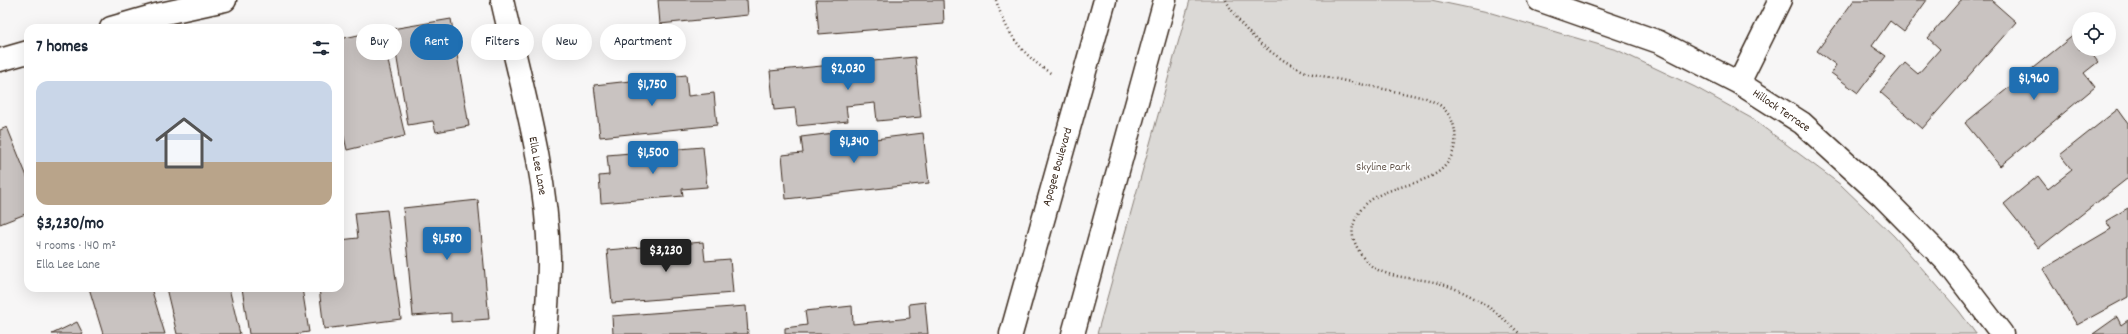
<!DOCTYPE html>
<html lang="en">
<head>
<meta charset="utf-8">
<style>
	body { margin:0; font-family:Dekko,sans-serif; background:#f2f2f3; color:#1f2937; height:100vh; display:flex; flex-direction:column; font-size:15px; white-space:nowrap }
	* { box-sizing:border-box; margin:0 }
	p { font-size:13px; color:#747a83 }
	.icon { flex:none; width:22px; height:22px; fill:none; stroke:currentColor; stroke-width:2; stroke-linecap:round; stroke-linejoin:round }
	.map { position:relative; flex:1; overflow:hidden }
	.panel { position:absolute; left:24px; top:24px; width:320px; height:268px; display:flex; flex-direction:column; background:#fff; border-radius:12px; box-shadow:0 4px 16px #0002 }
	.panel>* { flex:none }
	.hud { position:absolute; left:356px; top:24px; width:380px; height:36px; display:flex; gap:8px }
	.controls { position:absolute; left:2072px; top:12px; display:grid; gap:8px }
	.controls a { display:grid; place-items:center; width:44px; height:44px; border-radius:50%; background:#fff; box-shadow:0 4px 16px #0002; font-size:20px }
	.price { position:absolute; translate:-50% -34px; padding:0 9px; border-radius:4px; background:#1f6fb2; color:#fff; font-size:13px; line-height:26px; filter:drop-shadow(0 1px 2px #0008) }
	.price::after { content:''; position:absolute; left:50%; top:24px; width:12px; height:9px; margin-left:-6px; background:inherit; clip-path:polygon(0 0,100% 0,50% 100%) }
	.price.current { background:#222; color:#fff }
	ul { padding:0; list-style:none }
	li { display:grid; align-content:center; gap:8px; height:212px; padding:0 12px }
	li span { display:grid; place-items:center; height:124px; border-radius:12px; color:#555 }
	li>.icon { margin-inline-start:auto }
	span .icon { width:72px; height:72px; fill:#fffc; stroke-width:1 }
	li b { font-size:17px }
	h2 { display:flex; justify-content:space-between; align-items:center; height:48px; padding:0 12px; font-size:17px }
	.pill { padding:0 14px; border-radius:18px; background:#fff; box-shadow:0 4px 16px #0002; font-size:14px; line-height:36px }
	.pill.current { background:#1f6fb2; color:#fff }
	.map>svg:first-child { display:block }
	.green { fill:#dbd9d6; stroke:#8b827a }
	.building { fill:#c9c3c1; stroke:#3b2a1e }
	.lines { fill:none; stroke-linecap:round; stroke-linejoin:round }
	.minor-casing { stroke:#3b2a1e; stroke-width:25 }
	.tertiary-casing { stroke:#3b2a1e; stroke-width:25 }
	.path { stroke:#3b2a1e; stroke-width:2.5; stroke-dasharray:1 3; stroke-linecap:butt }
	.minor { stroke:#fff; stroke-width:22 }
	.tertiary { stroke:#fff; stroke-width:22 }
	.labels { text-anchor:middle; dominant-baseline:central; stroke-width:3.5; stroke-linejoin:round; paint-order:stroke }
	.street-label { font-size:12px; fill:#3b2a1e; stroke:#fff }
	.park-label { font-size:12px; fill:#63564c; stroke:#fff }
</style>
</head>
<body>
<div class="map">
<svg width="2128" height="334" viewBox="0 0 2128 334">
	<rect width="100%" height="100%" fill="#f7f6f6"/>
	<filter id="ink" filterUnits="userSpaceOnUse"><feTurbulence type="fractalNoise" baseFrequency=".025" numOctaves="2"/><feDisplacementMap in="SourceGraphic" scale="8" xChannelSelector="R" yChannelSelector="G"/><feConvolveMatrix kernelMatrix="1 2 1 2 8 2 1 2 1" color-interpolation-filters="sRGB"/></filter>
	<g filter="url(#ink)">
		<path class="green" d="M1190 0H1431L1488 12 1617 50 1695 87 1751 118 1841 185 1894 236 1959 311 1976 334H1097Z"/>
		<path class="building" d="M658 0H747L748 15 660 24Z
			M816 0H943L944 24 819 34Z
			M1854 0H1927L1904 32 1890 21 1872 46 1886 56 1858 93 1831 73 1836 65 1817 51Z
			M1961 0H1991L2016 22 1922 129 1880 92 1905 63 1918 74 1940 49 1928 38Z
			M451 19 469 126 436 132 433 121 408 125 392 29Z
			M381 30 405 136 347 150 340 120V39Z
			M2075 34 2079 38V49H2088L2098 62 2084 73 2095 87 2000 166 1965 123Z
			M915 57 921 117 877 121 875 103 846 106 848 121 797 126 795 108 774 110 770 71Z
			M686 75 688 96 714 93 717 125 600 137 594 85Z
			M2118 109 2128 123V178L2039 248 2004 204 2038 176 2048 189 2072 170 2060 155Z
			M7 127 28 179V213L0 224V130Z
			M858 130 859 141 923 133 929 183 786 199 782 155 803 153 801 137Z
			M703 147 707 187 682 189 683 196 601 203 599 176 609 175 607 155Z
			M478 200 489 319 451 322V313L413 316 403 208Z
			M2128 208V297L2077 325 2043 269 2111 229 2106 221Z
			M387 210 401 319 324 329 319 288H340V240L358 238 355 213Z
			M703 242 705 261 730 259 733 293 612 303 607 250Z
			M89 288H151L165 334H103Z
			M166 288H229L240 334H177Z
			M242 288H302L309 332 294 334H249Z
			M925 302 928 334H785V328L807 325 805 311 852 306 853 324 910 318 909 304Z
			M746 306 748 334H613L612 316Z
			M2117 317 2121 325 2128 320V334H2093Z
			M77 322 83 334H52Z"/>
		<g class="lines">
			<g class="minor-casing">
				<path id="minor" d="M502 0C521 85 547 171 549 258 549 283 547 309 545 334
					M1539 0 1659 42 1739 83 1802 123 1883 197 1947 262 2002 334
					M111 28 156 15 225 0
					M0 60 28 52
					M1739 83 1780 0"/>
			</g>
			<g class="tertiary-casing">
				<path id="tertiary" d="M1011 334 1105 0
					M1073 334 1165 0"/>
			</g>
			<path class="path" d="M996 0C1006 33 1023 56 1052 74
				M1226 0C1243 34 1274 58 1308 73L1426 98C1431 101 1438 103 1442 107 1462 125 1459 158 1437 173 1410 190 1369 186 1355 220 1350 232 1353 240 1359 251 1376 284 1417 274 1448 286 1476 296 1499 313 1520 334"/>
			<use href="#minor" class="minor"/>
			<use href="#tertiary" class="tertiary"/>
		</g>
	</g>
	<g class="labels">
		<g class="street-label">
			<text transform="translate(1781 111) rotate(34)">Hillock Terrace</text>
			<text transform="translate(537 166) rotate(80)">Ella Lee Lane</text>
			<text transform="translate(1058 167) rotate(-74)">Apogee Boulevard</text>
		</g>
		<g class="park-label">
			<text x="1383" y="167">Skyline Park</text>
		</g>
	</g>
</svg>
<div class="controls">
<a><svg class="icon" aria-label="locate" viewBox="0 0 24 24"><circle cx="12" cy="12" r="6"/><path d="M12 2v4M12 18v4M2 12h4M18 12h4"/></svg></a>
</div>
<b class="price" style="left:848px;top:91px">$2,030</b>
<b class="price" style="left:2034px;top:101px">$1,960</b>
<b class="price" style="left:652px;top:107px">$1,750</b>
<b class="price" style="left:854px;top:164px">$1,340</b>
<b class="price" style="left:653px;top:175px">$1,500</b>
<b class="price" style="left:447px;top:261px">$1,580</b>
<b class="price current" style="left:666px;top:273px">$3,230</b>
<div class="hud">
<a class="pill">Buy</a>
<a class="pill current">Rent</a>
<a class="pill">Filters</a>
<a class="pill">New</a>
<a class="pill">Apartment</a>
</div>
<section class="panel">
<h2>7 homes<svg class="icon" aria-label="filters" viewBox="0 0 24 24"><path d="M4 7h16M4 17h16"/><circle cx="9" cy="7" r="2"/><circle cx="15" cy="17" r="2"/></svg></h2>
<ul>
<li><span style="background:linear-gradient(#c9d6e8 65%,#b9a48a 0)"><svg class="icon" aria-label="home" viewBox="0 0 24 24"><path d="M3 11l9-7 9 7M6 9v11h12V9"/></svg></span><div><b>$3,230/mo</b><p>4 rooms · 140 m²</p><p>Ella Lee Lane</p></div></li>
</ul>
</section>
</div>
</body>
</html>
